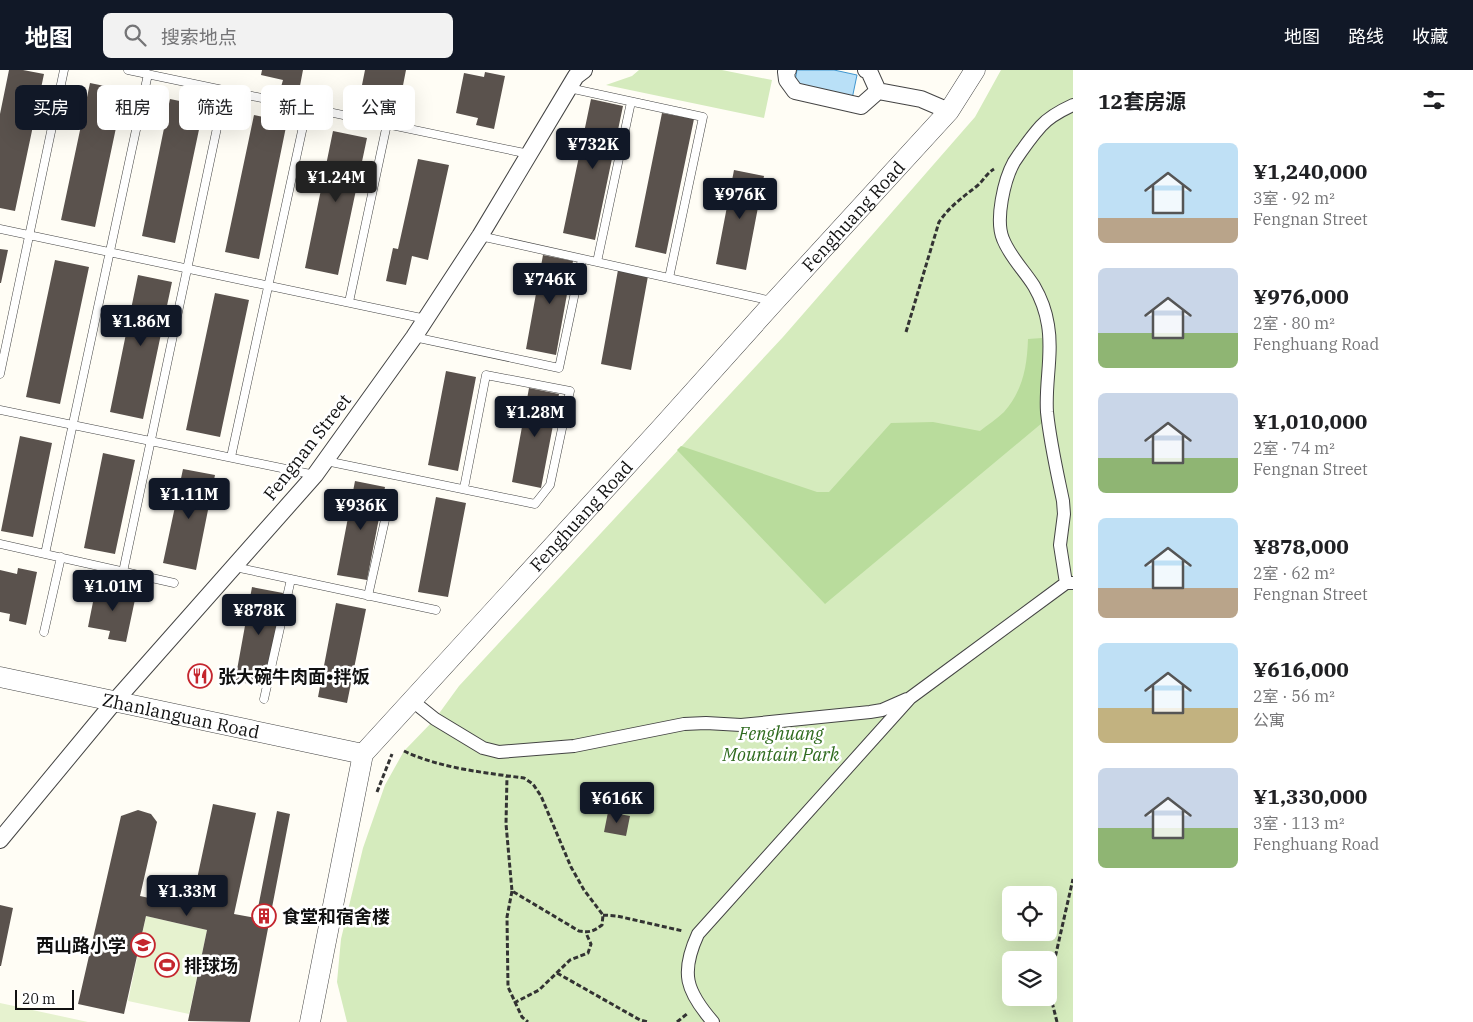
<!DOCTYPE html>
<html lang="zh">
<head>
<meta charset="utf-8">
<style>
	body { margin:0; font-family:"IBM Plex Serif","Noto Sans SC",serif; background:#f2f2f2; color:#202124; height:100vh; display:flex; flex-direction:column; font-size:19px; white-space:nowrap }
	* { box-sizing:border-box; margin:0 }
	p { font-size:16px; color:#757577 }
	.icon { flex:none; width:28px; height:28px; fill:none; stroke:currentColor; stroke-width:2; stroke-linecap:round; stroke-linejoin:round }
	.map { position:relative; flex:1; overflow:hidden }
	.details { display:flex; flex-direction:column; background:#fff; width:400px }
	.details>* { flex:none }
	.hud { position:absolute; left:15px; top:15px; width:475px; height:45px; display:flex; gap:10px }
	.buttons { position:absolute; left:1002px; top:816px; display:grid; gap:10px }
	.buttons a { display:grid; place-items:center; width:55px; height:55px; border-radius:8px; background:#fff; box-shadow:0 5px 20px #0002; font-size:25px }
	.scale { position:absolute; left:15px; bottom:12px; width:59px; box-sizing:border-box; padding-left:5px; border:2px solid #111; border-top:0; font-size:14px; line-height:18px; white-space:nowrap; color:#111; -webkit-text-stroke:4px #fff; paint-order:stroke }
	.price { position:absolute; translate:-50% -42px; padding:0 11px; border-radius:5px; background:#111827; color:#fff; font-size:16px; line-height:32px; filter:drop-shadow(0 1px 2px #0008) }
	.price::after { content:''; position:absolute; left:50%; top:30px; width:15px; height:11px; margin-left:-8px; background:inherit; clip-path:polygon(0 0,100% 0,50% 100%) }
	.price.selected { background:#222; color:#fff }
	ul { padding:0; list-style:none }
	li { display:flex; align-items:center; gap:15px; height:125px; padding:0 25px }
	li span { display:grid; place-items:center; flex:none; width:140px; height:100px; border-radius:8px; color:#555 }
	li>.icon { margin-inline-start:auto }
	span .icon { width:60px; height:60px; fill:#fffc; stroke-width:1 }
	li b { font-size:21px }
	h2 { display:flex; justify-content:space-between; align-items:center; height:60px; padding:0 25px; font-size:21px }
	.tag { padding:0 18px; border-radius:8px; background:#fff; box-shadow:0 5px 20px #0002; font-size:18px; line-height:45px }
	.tag.selected { background:#111827; color:#fff }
	header { display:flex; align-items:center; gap:30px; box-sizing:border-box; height:70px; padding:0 25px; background:#111827; color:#fff }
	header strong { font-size:24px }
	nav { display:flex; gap:28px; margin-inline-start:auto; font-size:18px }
	.search { width:350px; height:45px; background:#f2f2f2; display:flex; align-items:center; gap:12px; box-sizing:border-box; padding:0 18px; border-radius:8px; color:#757577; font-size:19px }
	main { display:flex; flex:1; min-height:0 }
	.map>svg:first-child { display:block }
	.green { fill:#d5ebbd; fill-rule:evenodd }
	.forest { fill:#b9dc9c }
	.pitch { fill:#e6f2cf }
	.water { fill:#b9e0f7; stroke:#3f96cf }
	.building { fill:#5a524d }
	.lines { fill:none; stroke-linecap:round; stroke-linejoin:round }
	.service-casing { stroke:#444; stroke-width:9 }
	.pedestrian-casing { stroke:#444; stroke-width:14 }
	.minor-casing { stroke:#444; stroke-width:18 }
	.tertiary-casing { stroke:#444; stroke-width:21 }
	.path { stroke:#333; stroke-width:3; stroke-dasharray:5 2.5; stroke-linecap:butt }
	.service { stroke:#fff; stroke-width:8 }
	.pedestrian { stroke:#fff; stroke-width:12 }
	.minor { stroke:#fff; stroke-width:16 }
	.tertiary { stroke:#fff; stroke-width:20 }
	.labels { text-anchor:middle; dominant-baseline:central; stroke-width:5; stroke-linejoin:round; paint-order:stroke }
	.street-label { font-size:18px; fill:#111; stroke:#fff }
	.poi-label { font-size:18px; font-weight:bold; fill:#111; stroke:#fff; text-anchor:start }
	.park-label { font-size:18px; font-style:italic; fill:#2f6b1f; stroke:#fff }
</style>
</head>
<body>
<header>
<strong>地图</strong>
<div class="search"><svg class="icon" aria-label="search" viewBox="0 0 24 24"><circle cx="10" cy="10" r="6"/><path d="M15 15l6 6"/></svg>搜索地点</div>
<nav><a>地图</a><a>路线</a><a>收藏</a></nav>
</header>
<main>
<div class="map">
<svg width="1073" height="952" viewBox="0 0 1073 952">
	<rect width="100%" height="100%" fill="#fffdf5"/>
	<path class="green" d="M639 0H722L772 10 764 48 606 15 632 6Z
		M1001 0H1073V952H347L337 912 341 869 363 778 385 715 404 681 435 649 459 616 783 267 975 47ZM1011 825H1049V862H1011ZM1011 890H1049V928H1011Z"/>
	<path class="forest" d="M1042 268 1046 283 1041 327 1042 353 825 534 677 380 681 376 817 422H829L891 353 933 352 980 361C987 355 997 349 1004 342 1023 320 1027 297 1028 269Z"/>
	<path class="pitch" d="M146 846 207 860 189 944 128 931Z
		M0 933 88 952H0Z"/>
	<path class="water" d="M797 0H834L857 5 852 29 794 17Z"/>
	<path class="building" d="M9 0H23L44 4 15 141 0 138V44Z
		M262 0H303L299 21 281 17 283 10 261 5Z
		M365 0H406L398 41 380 37 382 30 360 25Z
		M485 2 505 6 494 59 476 55 478 48 456 43 464 3 484 7Z
		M90 13 124 20 95 157 61 150Z
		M170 29 204 36 175 173 142 166Z
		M591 29 623 36 595 170 563 163Z
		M662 43 694 49 666 184 635 177Z
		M254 45 287 52 259 189 225 182Z
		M333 61 367 68 338 205 305 198Z
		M418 89 449 95 428 190 412 186 406 215 386 211 393 178 398 179Z
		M734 100 764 106 746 200 716 194Z
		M0 179 8 180 1 213H0Z
		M543 185 573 191 556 285 526 279Z
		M55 190 89 197 60 334 26 327Z
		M618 200 648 206 631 300 601 294Z
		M138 205 172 212 143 349 110 342Z
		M215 223 249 230 220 367 186 360Z
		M446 301 476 307 458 401 428 395Z
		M529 318 559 324 541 418 512 412Z
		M20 366 52 373 33 467 1 461Z
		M103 383 135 390 115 484 84 478Z
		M183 399 215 405 196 500 163 493Z
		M355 411 385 417 367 510 337 505Z
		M436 427 466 433 448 527 418 522Z
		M18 498 37 502 26 555 9 551 10 544 0 542V500L17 504Z
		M117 516 137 520 126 572 108 569 110 561 88 557 96 517 116 521Z
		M252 517 283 523 264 617 235 611Z
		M336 533 366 539 347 633 318 627Z
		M213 734 256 743 234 844 256 848 277 741 290 744 250 952 188 951 207 860 146 846 124 944 78 934 121 746 138 740 151 744 157 752 140 826 191 837Z
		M608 742 630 746 626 766 604 762Z
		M0 835 13 838 1 896H0Z"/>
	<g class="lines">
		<g class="service-casing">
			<path id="service" d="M128 0 529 84
				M569 18 703 47 669 208
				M0 159 426 249
				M480 166 772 231
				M597 192 631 32
				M349 232 387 54
				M414 267 559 298 582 189
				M0 304 64 0
				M0 340 315 405
				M231 387 307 38
				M326 391 535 434 550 415 570 321 486 305 464 418
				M0 474 174 513
				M45 484 148 4
				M235 497 436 540
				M123 502 225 20
				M368 526 389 432
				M44 562 61 487
				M264 629 291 509"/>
		</g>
		<g class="pedestrian-casing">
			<path id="pedestrian" d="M1066 513 1060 475 1064 444 1063 431C1057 402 1050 372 1047 342 1045 313 1053 284 1048 255 1046 242 1041 228 1034 216 1024 200 1010 187 1003 169 995 150 1004 110 1014 92 1022 80 1032 66 1041 56 1049 47 1062 40 1073 35
				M420 637 435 649 483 678 499 682 574 676 684 654 706 653 741 655 870 642 882 640 907 629
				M713 952C686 921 680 903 698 864L910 628 1066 513H1073"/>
		</g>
		<g class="minor-casing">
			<path id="minor" d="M788 0 786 2 787 10 795 21 861 36 878 21 869 1 866 0
				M878 21 921 29 949 41
				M0 770 115 631 315 405 414 267 480 166 576 6 584 0"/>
		</g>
		<g class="tertiary-casing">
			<g id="tertiary">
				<path id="s1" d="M0 607 363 684"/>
				<path id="s2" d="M310 952 363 684 661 358 774 232 949 41 975 0"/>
			</g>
		</g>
		<path class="path" d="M906 262 939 152C949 137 963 127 977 116 983 111 986 104 994 99
			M404 681C439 698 486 703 524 708L533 714 541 726 571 797 584 820 603 845 602 855C594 861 590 863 579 861L512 821 506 754 507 706
			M377 722 392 684
			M512 821 507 847 508 917 522 947 528 952
			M603 845 617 846 683 861
			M557 903 640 950 648 952
			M514 933 539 920 570 890 588 883 591 874 586 863
			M677 952 688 943
			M1057 952 1049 920 1050 910 1073 809"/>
		<use href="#service" class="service"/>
		<use href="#pedestrian" class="pedestrian"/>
		<use href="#minor" class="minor"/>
		<use href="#tertiary" class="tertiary"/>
	</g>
	<defs>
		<g id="restaurant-ring" transform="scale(1.25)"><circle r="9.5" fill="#fff" stroke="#c4262e" stroke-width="1.5"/><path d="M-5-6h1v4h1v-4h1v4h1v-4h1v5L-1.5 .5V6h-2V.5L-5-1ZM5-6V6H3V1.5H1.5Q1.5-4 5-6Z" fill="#c4262e"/></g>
		<g id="building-ring" transform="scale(1.25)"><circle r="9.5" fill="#fff" stroke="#c4262e" stroke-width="1.5"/><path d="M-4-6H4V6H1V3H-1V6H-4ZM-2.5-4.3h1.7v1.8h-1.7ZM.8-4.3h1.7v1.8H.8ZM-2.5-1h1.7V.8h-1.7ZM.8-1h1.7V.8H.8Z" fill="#c4262e"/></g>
		<g id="school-ring" transform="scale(1.25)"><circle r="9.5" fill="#fff" stroke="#c4262e" stroke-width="1.5"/><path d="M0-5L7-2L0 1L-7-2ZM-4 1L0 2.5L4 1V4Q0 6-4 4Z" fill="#c4262e"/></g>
		<g id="stadium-ring" transform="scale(1.25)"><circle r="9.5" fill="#fff" stroke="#c4262e" stroke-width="1.5"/><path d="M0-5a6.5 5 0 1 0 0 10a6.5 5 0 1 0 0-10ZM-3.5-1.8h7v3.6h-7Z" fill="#c4262e"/></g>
	</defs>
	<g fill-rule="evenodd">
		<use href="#restaurant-ring" x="200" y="606"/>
		<use href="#building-ring" x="264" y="846"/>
		<use href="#school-ring" x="143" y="875"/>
		<use href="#stadium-ring" x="167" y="895"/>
	</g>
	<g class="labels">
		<g class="street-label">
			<text stroke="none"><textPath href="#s2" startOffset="1001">Fenghuang Road</textPath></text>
			<text transform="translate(307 377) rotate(-52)">Fengnan Street</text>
			<text stroke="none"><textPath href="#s2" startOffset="596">Fenghuang Road</textPath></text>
			<text stroke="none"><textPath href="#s1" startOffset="185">Zhanlanguan Road</textPath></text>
		</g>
		<g class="poi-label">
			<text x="218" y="606">张大碗牛肉面•拌饭</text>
			<text x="282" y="846">食堂和宿舍楼</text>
			<text x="126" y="875" text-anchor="end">西山路小学</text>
			<text x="184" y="895">排球场</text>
		</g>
		<g class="park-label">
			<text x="781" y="663">Fenghuang<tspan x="781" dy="21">Mountain Park</tspan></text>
		</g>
	</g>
</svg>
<div class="buttons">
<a><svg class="icon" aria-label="locate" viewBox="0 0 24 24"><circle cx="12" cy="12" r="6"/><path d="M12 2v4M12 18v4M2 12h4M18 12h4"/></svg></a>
<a><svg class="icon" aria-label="layers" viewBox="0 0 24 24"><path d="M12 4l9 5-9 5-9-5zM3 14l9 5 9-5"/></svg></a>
</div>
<div class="scale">20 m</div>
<b class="price" style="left:593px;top:100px">¥732K</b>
<b class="price selected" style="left:336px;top:133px">¥1.24M</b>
<b class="price" style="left:740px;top:150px">¥976K</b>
<b class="price" style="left:550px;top:235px">¥746K</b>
<b class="price" style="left:141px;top:277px">¥1.86M</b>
<b class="price" style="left:535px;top:368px">¥1.28M</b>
<b class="price" style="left:189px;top:450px">¥1.11M</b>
<b class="price" style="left:361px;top:461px">¥936K</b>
<b class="price" style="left:113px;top:542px">¥1.01M</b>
<b class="price" style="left:259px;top:566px">¥878K</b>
<b class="price" style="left:617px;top:754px">¥616K</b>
<b class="price" style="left:187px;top:847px">¥1.33M</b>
<div class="hud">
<a class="tag selected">买房</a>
<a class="tag">租房</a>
<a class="tag">筛选</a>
<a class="tag">新上</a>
<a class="tag">公寓</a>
</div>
</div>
<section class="details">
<h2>12套房源<svg class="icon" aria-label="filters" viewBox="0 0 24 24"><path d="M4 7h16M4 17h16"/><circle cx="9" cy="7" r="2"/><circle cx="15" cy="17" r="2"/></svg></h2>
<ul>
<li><span style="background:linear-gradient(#bfe0f5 75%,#b9a48a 0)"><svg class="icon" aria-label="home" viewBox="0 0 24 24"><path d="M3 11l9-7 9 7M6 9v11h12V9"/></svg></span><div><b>¥1,240,000</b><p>3室 · 92 m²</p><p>Fengnan Street</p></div></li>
<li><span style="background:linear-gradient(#c9d6e8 65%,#8fb573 0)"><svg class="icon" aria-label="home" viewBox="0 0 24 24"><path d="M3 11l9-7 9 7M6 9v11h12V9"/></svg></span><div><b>¥976,000</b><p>2室 · 80 m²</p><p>Fenghuang Road</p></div></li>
<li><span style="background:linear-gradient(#c9d6e8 65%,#8fb573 0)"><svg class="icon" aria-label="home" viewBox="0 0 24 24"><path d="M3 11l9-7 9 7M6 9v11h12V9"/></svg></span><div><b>¥1,010,000</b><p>2室 · 74 m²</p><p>Fengnan Street</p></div></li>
<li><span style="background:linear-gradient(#bfe0f5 70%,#b9a48a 0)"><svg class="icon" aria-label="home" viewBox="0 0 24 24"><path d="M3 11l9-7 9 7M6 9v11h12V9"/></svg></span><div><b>¥878,000</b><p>2室 · 62 m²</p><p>Fengnan Street</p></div></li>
<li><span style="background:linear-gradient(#bfe0f5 65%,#c2b280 0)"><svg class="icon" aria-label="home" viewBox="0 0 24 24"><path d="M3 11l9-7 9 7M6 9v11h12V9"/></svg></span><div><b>¥616,000</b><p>2室 · 56 m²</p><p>公寓</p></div></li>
<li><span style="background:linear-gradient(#c9d6e8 60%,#8fb573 0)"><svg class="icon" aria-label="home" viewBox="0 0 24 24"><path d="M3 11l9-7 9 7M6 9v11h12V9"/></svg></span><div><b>¥1,330,000</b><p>3室 · 113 m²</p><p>Fenghuang Road</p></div></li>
</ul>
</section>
</main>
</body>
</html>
